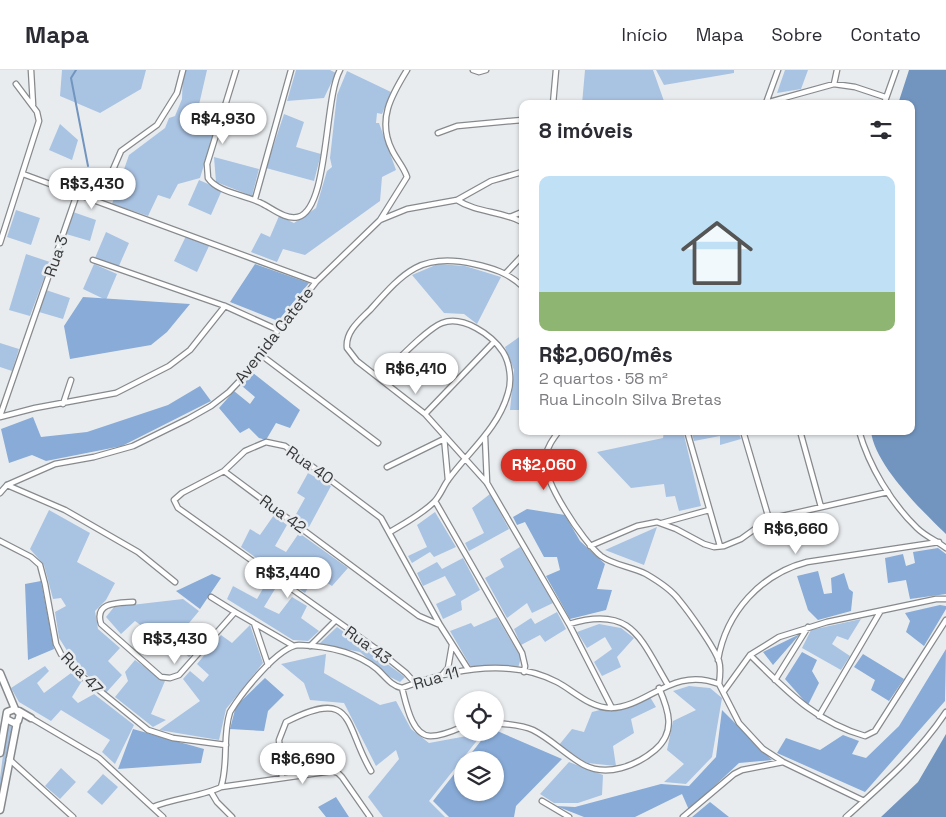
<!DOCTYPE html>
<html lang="pt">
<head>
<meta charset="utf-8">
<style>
	body { margin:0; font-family:"Space Grotesk",sans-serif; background:#f2f2f3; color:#2b2b33; height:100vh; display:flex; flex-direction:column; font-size:19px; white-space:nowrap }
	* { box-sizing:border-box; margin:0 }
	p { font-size:16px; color:#7c7c81 }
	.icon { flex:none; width:28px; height:28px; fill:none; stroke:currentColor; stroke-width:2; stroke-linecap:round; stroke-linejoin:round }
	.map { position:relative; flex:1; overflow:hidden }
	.panel { position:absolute; left:519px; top:30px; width:396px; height:335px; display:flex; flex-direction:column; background:#fff; border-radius:10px; box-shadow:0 1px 4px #0004 }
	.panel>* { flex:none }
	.tools { position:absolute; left:454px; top:621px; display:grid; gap:10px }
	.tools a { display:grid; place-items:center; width:50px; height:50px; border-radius:50%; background:#fff; box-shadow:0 1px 4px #0004; font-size:25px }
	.price { position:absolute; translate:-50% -42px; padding:0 11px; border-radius:18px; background:#fff; color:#222; font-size:16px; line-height:32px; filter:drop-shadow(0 1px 2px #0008) }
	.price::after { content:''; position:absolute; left:50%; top:30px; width:15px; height:11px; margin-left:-8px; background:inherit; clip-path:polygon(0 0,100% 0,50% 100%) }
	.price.active { background:#d93025; color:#fff }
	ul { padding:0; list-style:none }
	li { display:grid; align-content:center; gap:10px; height:265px; padding:0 20px }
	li+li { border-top:1px solid #e1e1e2 }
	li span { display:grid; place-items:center; height:155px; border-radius:10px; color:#555 }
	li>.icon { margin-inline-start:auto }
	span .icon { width:90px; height:90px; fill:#fffc; stroke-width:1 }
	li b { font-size:21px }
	h2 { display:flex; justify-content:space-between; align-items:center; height:60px; padding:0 20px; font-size:21px }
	header { display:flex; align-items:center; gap:30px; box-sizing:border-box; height:70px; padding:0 25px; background:#fff; border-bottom:1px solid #e1e1e2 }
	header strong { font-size:24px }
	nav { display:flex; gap:28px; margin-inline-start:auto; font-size:18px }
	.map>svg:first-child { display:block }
	.green { fill:#a9c3e3 }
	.forest { fill:#88abd7 }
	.water { fill:#7295bf }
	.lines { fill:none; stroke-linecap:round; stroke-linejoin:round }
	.stream { stroke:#7295bf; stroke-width:2 }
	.street-casing { stroke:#878a8d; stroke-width:7 }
	.secondary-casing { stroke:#878a8d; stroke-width:9 }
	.street { stroke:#fff; stroke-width:4.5 }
	.secondary { stroke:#fff; stroke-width:6 }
	.labels { text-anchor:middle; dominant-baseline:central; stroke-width:5; stroke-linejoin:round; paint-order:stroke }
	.street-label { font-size:16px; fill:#373839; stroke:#e9ecef }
</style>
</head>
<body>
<header>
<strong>Mapa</strong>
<nav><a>Início</a><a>Mapa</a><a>Sobre</a><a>Contato</a></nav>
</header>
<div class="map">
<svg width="946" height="747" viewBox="0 0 946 747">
	<rect width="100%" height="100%" fill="#e9ecef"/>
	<path class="green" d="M62 0H146L141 19 100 43 60 26Z
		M183 0H207L195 52 216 56 200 108 178 114 170 129 158 125 148 146 112 134 129 85 165 58 169 48 175 46 182 29Z
		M296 0H330L336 3 324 28 287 31Z
		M585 0H653L665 34H582Z
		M656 0H734V3L664 15Z
		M785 0H808L801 19 777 23Z
		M347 1 391 22 382 44 377 43 376 53H379L396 100 382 107 380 131 305 185 283 179 277 192 251 182 261 163 270 167 279 146 294 153 316 138 327 101 332 97 330 88 337 25Z
		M284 44 304 52 296 77 321 84 314 111 266 98Z
		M60 54 78 70 72 90 49 80Z
		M214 87 259 99 252 126 216 112Z
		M199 110 222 120 211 145 188 135Z
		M16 140 40 148 31 175 7 167Z
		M73 142 96 150 90 171 66 164Z
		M106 162 129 173 118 198 95 188Z
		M186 166 209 176 197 202 174 191Z
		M26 184 50 192 30 246 9 240Z
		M94 194 117 204 106 230 83 219Z
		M438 194 465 196 501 207 477 254 464 244 444 243 412 205Z
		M46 220 70 228 63 249 39 242Z
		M522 265V340H510L514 300 505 277Z
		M0 273 19 279 12 301 0 297Z
		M664 361H683L701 436 679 441 675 426 666 427 664 414 631 418 597 382 663 368Z
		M691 361H738L741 369 720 375V366L694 371Z
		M308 403 331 416 309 457 295 446 305 428 297 423Z
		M490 424 509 459 469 481 465 473 484 463 472 438Z
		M49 440 90 463 77 492 115 513 106 530 95 541 98 559 120 578 108 591 122 605 105 624 73 590 59 568 55 542 66 536 61 528 53 529 44 495 30 479Z
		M435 442 456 477 434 487 430 482 412 493 408 486 427 477 417 455Z
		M274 445 287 455 275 476 286 482 299 463 348 498 332 516 315 505 305 523 241 477 250 459 260 465Z
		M657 457 644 495 605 480Z
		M520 477 553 533 532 543 527 533 507 548 485 508 504 497 500 489Z
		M463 488 480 520 461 531 462 540 443 549 436 534 456 525 445 506 423 516 417 503 437 492 442 499Z
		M269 508 278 514 264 537 279 544 292 527 307 536 301 548 319 561 308 571 293 570 227 529 233 516 257 529Z
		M183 529 199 541 184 559 202 575 189 587 158 562 143 580 135 574 146 559 135 551 121 564 106 547 114 537Z
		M557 542 566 559 545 572 540 565 521 575 514 559 531 548 535 554Z
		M497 547 521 588 518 598 471 597 450 561 471 553 474 557Z
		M861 549 848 570 837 566 832 574 850 586 841 600 802 578 811 560Z
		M599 554 621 558 634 568 617 587 621 597 602 606 594 592 612 579 605 567 587 578 577 562Z
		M250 555 263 593 226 639 219 670 159 660 200 631 183 609 190 601 203 612 209 605 197 594 221 565 232 573Z
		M337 557 405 607 400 612 388 606 360 582 319 574Z
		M326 584 324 603 380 635 396 631 411 659 429 673 483 663 429 731 445 747H383L368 727 399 689 396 680 376 696 344 633 310 630 304 613 281 594Z
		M135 590 165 611 151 644 166 650 153 657 115 627 128 611 125 602Z
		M45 596 49 601 37 613 44 623 71 603 82 611 72 627 78 633 94 624 134 655 115 694 102 682 110 670 61 640 51 651 19 632 11 618Z
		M689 616 710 618 722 628 712 687 686 714 664 712 684 694 667 680 673 651 696 640 673 621Z
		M650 627 656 637 631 649 634 663 613 676 616 696 587 693 559 675 572 659 584 662 592 642Z
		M7 655 13 657 0 734V708Z
		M569 692 603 705 602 725 578 733H554L540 724Z
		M61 698 76 712 60 729 45 716Z
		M103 704 118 717 102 735 87 722Z"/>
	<path class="forest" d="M255 194 309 213 278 251 230 232Z
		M83 227 190 234 167 262 151 275 70 289 64 256Z
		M253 303 300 340 290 358 276 353 266 370 259 368 249 358 240 363 219 338 234 321 250 334 255 327 242 316Z
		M200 316 211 331 122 376 46 391 32 385 9 393 1 359 33 347 41 367 87 362 168 335Z
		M527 439 565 445 580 471 605 494 597 519 612 520 606 540 570 549 546 506 560 500 557 487H544L525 452 517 455 513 447Z
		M938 478 946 484V524L910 529 906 510 888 513 885 488 903 484 906 496 915 493 913 482Z
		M818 501 824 524 832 523 831 508 844 503 849 519 853 522 851 541 818 550 808 540 797 506Z
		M212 504 221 508 200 539 176 521Z
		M41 511 54 579 28 590 25 514Z
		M940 535 946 536V539L924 576 906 562 910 551 905 543Z
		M800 564 773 595 763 582Z
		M946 579 945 631 865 722 777 683 786 668 820 680 843 665 859 671 852 684 866 688 899 656Z
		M802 582 817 590 812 601 819 613 808 635 785 609Z
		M863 584 904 609 889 631 871 620 875 610 854 597Z
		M265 608 284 625 268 641 264 661 230 659 236 636Z
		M722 640 772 690 739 693 689 740 682 724 635 747H584L556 736 575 737 661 714 689 716 716 687Z
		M133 659 204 679 201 693 118 699Z
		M495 660 562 689 516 736 514 747H449L433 731 462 694V722H495V690H466L487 663 495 662Z
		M336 727 349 747H326L318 737Z
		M710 732 729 747H692Z"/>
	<path class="water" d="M909 0H946V464C922 441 874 394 871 361H911V34H898Z
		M946 664V747H881L918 712Z"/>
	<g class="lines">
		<path class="stream" d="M76 0 71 8 88 96"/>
		<g class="street-casing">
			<path id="street" d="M31 0 33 35
				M236 0 207 94 208 108C218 123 247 125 263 134 273 139 286 150 298 147 329 139 324 28 340 0
				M473 0 479 2 486 0
				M834 14 837 0
				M766 33 778 0
				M553 34 556 0
				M762 34 834 14 855 17 885 27
				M884 34 896 0
				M438 63 457 56 522 50
				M23 104 77 124
				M111 104 121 81 157 55 177 23 183 0
				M255 129 291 0
				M457 130C477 143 502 141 522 152
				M510 147 522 142
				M380 150 407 107C404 97 396 89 392 80 377 50 391 26 407 0
				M0 173 39 51 37 42 16 14
				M93 190 225 236 278 260
				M506 203 522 186
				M522 216C508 203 493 198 474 194 421 182 404 202 370 240 360 250 345 262 347 278L357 291 425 344 487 413 569 554 612 638
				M261 285 378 373
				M379 308C393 295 426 259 442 253 463 245 492 265 503 282 510 293 512 311 508 323 498 359 469 381 448 410 443 417 440 426 434 432 422 444 405 453 390 462
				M63 334 71 310
				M425 344 494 272
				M0 346 77 124 316 212
				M0 347 35 338 116 323 169 296 190 280 225 236
				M559 361C553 369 547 377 545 388 542 410 583 472 601 486 615 496 631 496 646 504 658 511 671 519 679 530 689 542 714 577 719 591 721 598 720 607 719 614
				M687 361 720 476
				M743 361 769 449
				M800 361 821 437
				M859 361C869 396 891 433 917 458 925 466 937 471 946 478
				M444 367 448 410
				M485 367 487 413
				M387 397 444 369
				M224 401 419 546 440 555
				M7 415 65 440 138 482 175 512
				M0 423 7 415 55 394 94 387 133 376 188 349 211 336 229 322 249 301 278 260 316 212 380 150 407 139 457 130 491 111 522 102
				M435 431 522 583 525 596 524 602
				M662 453 709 440
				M0 471 31 487 40 495 45 514 56 574 61 584 73 599 148 660 173 668 226 675
				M590 476 637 456 657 452 676 459 704 474 714 477 724 476 741 469 769 449 888 422
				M211 527 235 542
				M133 532C117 533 94 532 101 554L161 607 170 608 179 605 235 542 292 575
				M254 553 268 595
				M569 554C632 535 640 568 668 615
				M310 576 335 551
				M750 585C786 620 815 652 865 666L875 661 946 550
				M718 590C726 542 761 504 807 492L939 472
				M443 604 448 598 452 575
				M775 610 808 557
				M415 613 406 603 375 578 178 438 174 430 182 423 224 401 245 381 266 372 285 376 381 448 440 555 468 599
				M402 618C406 633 412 667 431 666 442 666 453 661 462 657
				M724 621 750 585 779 567 827 552 936 529H946
				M819 646 880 542
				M31 648 99 688 163 747
				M495 653C507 654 522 655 533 660 551 669 566 685 584 695 607 707 636 696 655 680 676 662 669 641 659 618
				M9 689 73 747
				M282 708 279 670 286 652C356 616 344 656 371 701
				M221 717 332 701 338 703 342 707 370 747
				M211 722 217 732 232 747
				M542 731 569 747
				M153 737C174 728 204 726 221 717 229 692 222 666 230 642 241 624 278 576 299 575 327 576 355 581 377 599 385 606 391 616 402 618 449 600 509 587 557 612 574 621 590 638 611 638 648 637 672 596 719 614L739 653 763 679 783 692 864 731
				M683 747 734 704 742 700 783 692
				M846 747C883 714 919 683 946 642"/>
		</g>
		<g class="secondary-casing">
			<path id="secondary" d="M0 603 15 639
				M19 641 31 648
				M0 683 7 642 15 639 20 644 18 651 14 653 6 649
				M0 740 17 652"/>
		</g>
		<use href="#street" class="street"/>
		<use href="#secondary" class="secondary"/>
	</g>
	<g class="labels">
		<g class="street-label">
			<text transform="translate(56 186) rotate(-71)">Rua 3</text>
			<text transform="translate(274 265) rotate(-52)">Avenida Catete</text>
			<text transform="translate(310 395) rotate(35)">Rua 40</text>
			<text transform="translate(283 444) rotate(36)">Rua 42</text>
			<text transform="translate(368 575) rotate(36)">Rua 43</text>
			<text transform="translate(82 603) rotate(46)">Rua 47</text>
			<text transform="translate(436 608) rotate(-16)">Rua 11</text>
		</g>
	</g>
</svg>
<div class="tools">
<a><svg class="icon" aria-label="locate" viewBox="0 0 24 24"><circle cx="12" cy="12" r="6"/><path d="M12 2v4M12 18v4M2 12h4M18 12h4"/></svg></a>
<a><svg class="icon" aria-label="layers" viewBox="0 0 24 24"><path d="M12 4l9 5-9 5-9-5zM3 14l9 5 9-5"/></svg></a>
</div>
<b class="price" style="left:223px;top:75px">R$4,930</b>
<b class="price" style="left:92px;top:140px">R$3,430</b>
<b class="price" style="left:416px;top:325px">R$6,410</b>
<b class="price active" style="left:544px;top:421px">R$2,060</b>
<b class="price" style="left:796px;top:485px">R$6,660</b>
<b class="price" style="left:288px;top:529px">R$3,440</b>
<b class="price" style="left:175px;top:595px">R$3,430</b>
<b class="price" style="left:303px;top:715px">R$6,690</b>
<section class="panel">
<h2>8 imóveis<svg class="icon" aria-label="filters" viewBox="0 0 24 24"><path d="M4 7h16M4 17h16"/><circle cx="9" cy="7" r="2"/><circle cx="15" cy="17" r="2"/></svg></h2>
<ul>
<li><span style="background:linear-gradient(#bfe0f5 75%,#8fb573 0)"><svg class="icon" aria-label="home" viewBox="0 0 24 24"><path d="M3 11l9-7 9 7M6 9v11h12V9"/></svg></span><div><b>R$2,060/mês</b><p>2 quartos · 58 m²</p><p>Rua Lincoln Silva Bretas</p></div></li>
</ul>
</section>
</div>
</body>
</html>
